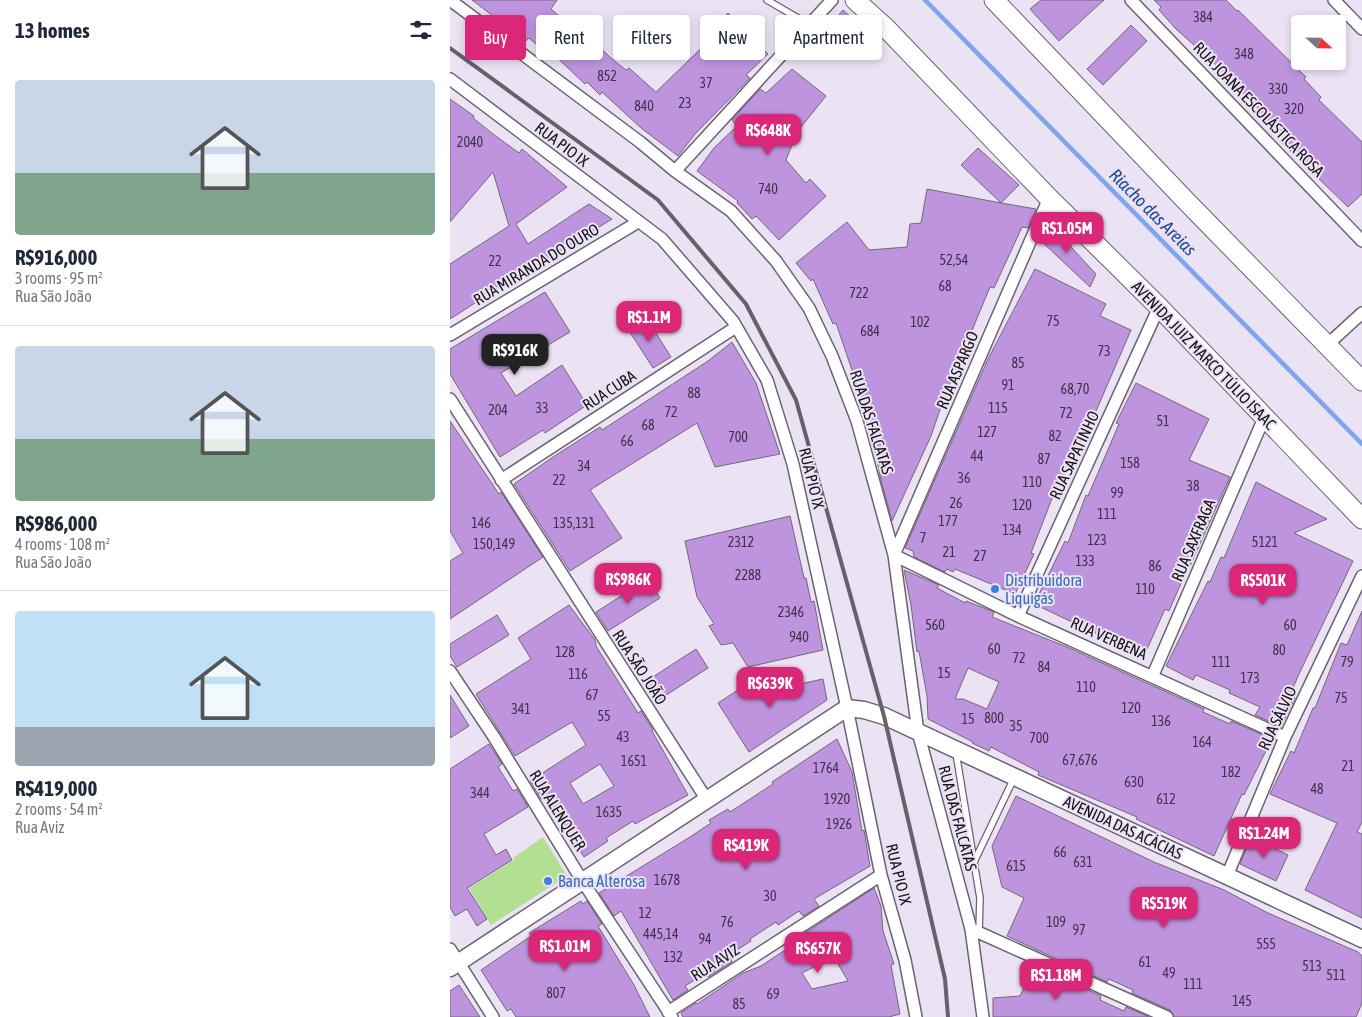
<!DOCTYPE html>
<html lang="en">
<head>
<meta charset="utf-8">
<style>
	body { margin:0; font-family:"Asap Condensed",sans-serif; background:#f6f6f7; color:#1f2937; height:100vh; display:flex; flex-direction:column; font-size:19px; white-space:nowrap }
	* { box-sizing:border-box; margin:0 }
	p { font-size:16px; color:#747a83 }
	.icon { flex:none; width:28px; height:28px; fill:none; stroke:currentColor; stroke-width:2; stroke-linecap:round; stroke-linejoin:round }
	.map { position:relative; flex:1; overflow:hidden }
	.panel { display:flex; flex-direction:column; background:#fff; width:450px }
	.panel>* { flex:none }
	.top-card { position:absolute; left:15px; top:15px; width:475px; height:45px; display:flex; gap:10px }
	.needle { width:32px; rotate:112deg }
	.tools { position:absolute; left:841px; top:15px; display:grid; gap:10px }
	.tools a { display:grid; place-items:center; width:55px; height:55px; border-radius:5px; background:#fff; box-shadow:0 2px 8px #0003; font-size:25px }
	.price { position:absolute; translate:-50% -42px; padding:0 11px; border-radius:10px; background:#db2777; color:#fff; font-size:16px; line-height:32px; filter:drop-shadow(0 1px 2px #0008) }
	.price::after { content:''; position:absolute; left:50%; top:30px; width:15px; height:11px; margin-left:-8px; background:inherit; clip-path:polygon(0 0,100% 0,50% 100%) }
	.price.current { background:#222; color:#fff }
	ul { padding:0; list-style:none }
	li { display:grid; align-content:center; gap:10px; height:265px; padding:0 15px }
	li+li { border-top:1px solid #e0e1e3 }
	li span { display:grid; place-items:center; height:155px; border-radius:5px; color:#555 }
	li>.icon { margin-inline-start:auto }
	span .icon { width:90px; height:90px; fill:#fffc; stroke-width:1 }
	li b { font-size:21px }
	h2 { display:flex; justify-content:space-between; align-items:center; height:60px; padding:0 15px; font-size:21px }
	.tag { padding:0 18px; border-radius:5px; background:#fff; box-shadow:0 2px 8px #0003; font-size:18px; line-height:45px }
	.tag.current { background:#db2777; color:#fff }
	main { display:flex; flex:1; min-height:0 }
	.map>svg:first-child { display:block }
	.green { fill:#b3df93 }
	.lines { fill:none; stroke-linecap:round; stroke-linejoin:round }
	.stream { stroke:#7ea6ed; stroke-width:4.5 }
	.building { fill:#bf94df; stroke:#716978; fill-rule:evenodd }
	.lane-casing { stroke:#6b6272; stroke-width:8 }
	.street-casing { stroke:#6b6272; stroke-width:14 }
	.secondary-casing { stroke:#6b6272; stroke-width:19 }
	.primary-casing { stroke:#6b6272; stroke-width:21 }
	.lane { stroke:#fff; stroke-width:5.5 }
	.street { stroke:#fff; stroke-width:11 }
	.secondary { stroke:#fff; stroke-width:16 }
	.primary { stroke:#fff; stroke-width:19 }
	.rail { stroke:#66616b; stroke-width:4 }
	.shop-dot { fill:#3f7fe0; stroke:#ebe2f3; stroke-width:2 }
	.labels { text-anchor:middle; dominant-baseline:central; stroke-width:4; stroke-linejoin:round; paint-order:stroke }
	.number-label { font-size:14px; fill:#40324a }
	.street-label { font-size:16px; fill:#151218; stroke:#ebe2f3 }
	.shop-label { font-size:16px; fill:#366cbe; stroke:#ebe2f3; text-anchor:start }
	.water-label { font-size:18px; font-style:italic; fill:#1d499b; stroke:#ebe2f3 }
</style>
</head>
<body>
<main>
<section class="panel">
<h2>13 homes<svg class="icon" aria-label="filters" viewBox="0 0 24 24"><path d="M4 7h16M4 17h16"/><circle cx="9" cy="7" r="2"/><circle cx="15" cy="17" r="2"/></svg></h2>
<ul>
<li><span style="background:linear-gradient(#c9d6e8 60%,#7fa58c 0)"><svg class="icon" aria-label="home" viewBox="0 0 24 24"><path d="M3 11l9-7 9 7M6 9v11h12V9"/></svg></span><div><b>R$916,000</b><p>3 rooms · 95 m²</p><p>Rua São João</p></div></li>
<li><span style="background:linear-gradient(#c9d6e8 60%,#7fa58c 0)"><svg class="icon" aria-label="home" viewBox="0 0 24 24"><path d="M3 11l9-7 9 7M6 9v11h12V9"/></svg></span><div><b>R$986,000</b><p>4 rooms · 108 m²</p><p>Rua São João</p></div></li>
<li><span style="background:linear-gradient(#bfe0f5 75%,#9aa5b1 0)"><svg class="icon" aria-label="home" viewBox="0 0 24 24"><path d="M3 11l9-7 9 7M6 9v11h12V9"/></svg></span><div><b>R$419,000</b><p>2 rooms · 54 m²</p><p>Rua Aviz</p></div></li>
</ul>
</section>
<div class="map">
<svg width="912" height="1017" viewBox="0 0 912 1017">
	<rect width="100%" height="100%" fill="#ebe2f3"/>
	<path class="green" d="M93 837 117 876 41 925 19 888 64 860 63 858Z"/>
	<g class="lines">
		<path class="stream" d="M475 0 912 444"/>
	</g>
	<path class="building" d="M22 0H107L101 9 124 29 127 26 162 59 176 70 179 68 206 92 268 32 264 27 278 13 318 54 296 75 300 78 245 134 228 156 191 128 152 92 150 95 137 82 135 84 100 51 97 54 79 38 76 41Z
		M591 0H654L609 41 580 9Z
		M704 0H776L787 11 788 10 856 77 854 79 871 97 869 100 912 142V194L898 207 830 141 833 138 816 122 818 119 764 63 726 29 709 10 711 7Z
		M393 10 404 20 384 44 377 30Z
		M681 25 697 41 653 85 637 69Z
		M342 69 376 96 347 132 336 160 356 183 360 179 376 196 329 240 306 216 302 219 287 203 288 201 247 171 264 148 287 126 282 120 310 89 316 93Z
		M0 99 24 116 23 118 43 134 69 153 72 149 117 187 66 224 78 244 139 204 162 219 91 263 43 289 44 291 0 319V264L59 226 43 172 0 222Z
		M528 148 569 185 551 203 586 209 578 228 572 227 544 288 540 287 494 398 481 436 442 521 430 476 420 423 386 323 383 324 363 279 361 281 346 263 397 222 419 250 457 247 460 224 471 223 477 189 551 203 511 165Z
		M597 221 646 274 640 287 590 240Z
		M585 269 656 304 650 316 681 330 637 432H635L601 501 581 553 584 554 565 594 505 569 503 572 497 569 495 572 464 557 463 551 455 548 538 359Z
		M95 292 120 332 51 373 66 396 112 365 137 405 95 433 93 430 50 457 0 374V349Z
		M196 317 221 357 203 368 178 329Z
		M282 342 306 383 330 454 265 467 247 423 140 490 172 538 120 571 64 484 106 455 150 427 152 430 258 361Z
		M686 383 759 419 739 460 780 477 740 566 739 565 719 611 715 609 694 656 584 604 615 541 618 543 636 495 638 496 669 424 666 423Z
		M0 421 49 494 51 492 93 557 0 619V561L13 553 0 531Z
		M806 482 877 519 844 533 903 561 849 674 840 695 845 698 833 722 831 721 829 726 805 715 810 707 779 693 780 690 746 675 743 680 716 666 758 581 760 582 771 557 774 558Z
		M340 516 354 578H356L361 602 364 601 373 650 298 667 283 643 271 645 259 626 264 624 247 597 235 541Z
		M454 570 489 585 487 588 515 603 516 601 544 612 542 617 617 647 754 709 753 712 780 724 781 721 822 739 794 795 792 794 764 856 686 819 687 817 588 775 589 772 541 747 539 751 522 743 523 742 478 719 477 696 469 651 467 652 461 605ZM518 668 549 682 537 709 513 699H505Z
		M198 579 210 598 158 631 146 612Z
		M119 605 145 640 146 646 188 713 191 711 203 730 202 731 238 795 185 824 183 821 156 838 158 841 134 857 96 798 91 799 80 781 136 745 122 722 65 756 26 694 81 659 68 638ZM150 764 164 786 133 804 120 783Z
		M912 611V822L907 832 912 834V918L855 890 887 823 820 794 841 751 844 753 863 708H865L891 643 897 645Z
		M47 615 59 635 7 667 0 656V644Z
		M246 649 258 668 207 701 195 682Z
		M308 677 317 691 373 679 377 700 299 752 268 703Z
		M0 695 19 726 0 738Z
		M387 739 402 772 412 831 414 830 420 866 364 899 369 906 353 916 349 911 328 925 326 922 300 939 301 941 279 955 282 962 258 977 256 973 235 986 238 990 223 1000 171 911 164 916 149 893 240 837 261 823 259 820 278 809 280 812 323 784 322 782Z
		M39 744 52 764 48 767 63 791 67 789 78 807 34 834 46 855 56 849 62 860 17 888 37 919 27 926 17 909 5 916 0 907V769Z
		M566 796 704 862 774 890 818 913 908 952 912 956V1003L906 1017H724L720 1010 682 993 683 990 659 979 657 982 557 936 574 898 552 887 542 846Z
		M801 837 838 855 826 881 790 864Z
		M424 888 431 906 433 931 444 964 441 965 450 1014 439 1017H233L231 1013 246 1003 247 1004 293 973 311 966 338 948 337 945ZM384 957 398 981 362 989 352 973Z
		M131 901 133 904 137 901 152 924 148 926 184 985 200 1017H66L61 1009 57 1011 31 970 81 936 79 933Z
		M584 966 651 996 650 1000 674 1011 676 1007 699 1017H543V998L570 996Z
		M9 985 30 1017H0V991Z"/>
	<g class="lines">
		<g class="lane-casing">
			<path id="lane" d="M317 0 360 25
				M506 753 524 862
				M529 933 530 898 524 862 564 778"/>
		</g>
		<g class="street-casing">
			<path id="street" d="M0 0 190 142 225 171 281 211 326 261 359 308 382 356 407 421 444 555 468 732 521 929 533 1017
				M681 0 912 241
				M884 0 912 29
				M0 79 212 239 283 321 317 380 343 464 397 708 431 875 455 960 466 1017
				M225 171 382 0
				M599 198 444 555 568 616 835 737
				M0 335 188 222
				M877 345 912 313
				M0 399 257 800
				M51 480 286 327
				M568 616 709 307
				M0 671 44 737 133 882 222 1017
				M703 675 814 418
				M777 876 835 737 912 576
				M521 929 717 1017
				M0 949 43 1017
				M218 1012 431 875"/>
		</g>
		<g class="secondary-casing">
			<path id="secondary" d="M0 968 397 708 414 710 434 716 912 939"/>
		</g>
		<g class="primary-casing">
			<path id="primary" d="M405 0 436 28 599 198 709 307 912 519
				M544 0 737 202 912 381"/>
		</g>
		<use href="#lane" class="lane"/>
		<use href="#street" class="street"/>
		<use href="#secondary" class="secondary"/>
		<use href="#primary" class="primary"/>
		<path class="rail" d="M0 48 208 200 296 304 346 400 434 716 495 979 498 1017"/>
	</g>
	<g class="shop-dot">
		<circle cx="545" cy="589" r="5"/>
		<circle cx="98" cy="881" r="5"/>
	</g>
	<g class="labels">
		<g class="number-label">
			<text x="753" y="17">384</text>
			<text x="794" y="54">348</text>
			<text x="157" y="76">852</text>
			<text x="256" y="83">37</text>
			<text x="828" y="89">330</text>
			<text x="235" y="103">23</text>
			<text x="194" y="106">840</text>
			<text x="844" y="109">320</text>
			<text x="20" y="142">2040</text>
			<text x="318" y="189">740</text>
			<text x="504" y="260">52,54</text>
			<text x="45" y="261">22</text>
			<text x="495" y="286">68</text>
			<text x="409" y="293">722</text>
			<text x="603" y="321">75</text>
			<text x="470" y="322">102</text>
			<text x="420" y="331">684</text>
			<text x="654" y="351">73</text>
			<text x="568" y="363">85</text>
			<text x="558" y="385">91</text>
			<text x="625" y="389">68,70</text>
			<text x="244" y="393">88</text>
			<text x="92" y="408">33</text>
			<text x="548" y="408">115</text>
			<text x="48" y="410">204</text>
			<text x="221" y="412">72</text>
			<text x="616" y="413">72</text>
			<text x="713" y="421">51</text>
			<text x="198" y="425">68</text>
			<text x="537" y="432">127</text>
			<text x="605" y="436">82</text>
			<text x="288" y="437">700</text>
			<text x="177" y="441">66</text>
			<text x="527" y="456">44</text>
			<text x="594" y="459">87</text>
			<text x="680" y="463">158</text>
			<text x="134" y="466">34</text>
			<text x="514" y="478">36</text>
			<text x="109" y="480">22</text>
			<text x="582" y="482">110</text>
			<text x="743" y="486">38</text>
			<text x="667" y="493">99</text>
			<text x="506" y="503">26</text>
			<text x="572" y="505">120</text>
			<text x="657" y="514">111</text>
			<text x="498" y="521">177</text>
			<text x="31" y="523">146</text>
			<text x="124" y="523">135,131</text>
			<text x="562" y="530">134</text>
			<text x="473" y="538">7</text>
			<text x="647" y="540">123</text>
			<text x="291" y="542">2312</text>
			<text x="815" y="542">5121</text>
			<text x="44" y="544">150,149</text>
			<text x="499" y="552">21</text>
			<text x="530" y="556">27</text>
			<text x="635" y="561">133</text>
			<text x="705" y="566">86</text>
			<text x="298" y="575">2288</text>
			<text x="695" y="589">110</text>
			<text x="341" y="612">2346</text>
			<text x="485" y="625">560</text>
			<text x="840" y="625">60</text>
			<text x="349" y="637">940</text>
			<text x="544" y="649">60</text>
			<text x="829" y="650">80</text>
			<text x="115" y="652">128</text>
			<text x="569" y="658">72</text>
			<text x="771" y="662">111</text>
			<text x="897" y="662">79</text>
			<text x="594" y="667">84</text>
			<text x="494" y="673">15</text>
			<text x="128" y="674">116</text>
			<text x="800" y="678">173</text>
			<text x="636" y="687">110</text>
			<text x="142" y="695">67</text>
			<text x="891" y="698">75</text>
			<text x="681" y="708">120</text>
			<text x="71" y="709">341</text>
			<text x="154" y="716">55</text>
			<text x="544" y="718">800</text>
			<text x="518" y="719">15</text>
			<text x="711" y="721">136</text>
			<text x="566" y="726">35</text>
			<text x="173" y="737">43</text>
			<text x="589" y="738">700</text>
			<text x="752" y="742">164</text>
			<text x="630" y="760">67,676</text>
			<text x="184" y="761">1651</text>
			<text x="898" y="766">21</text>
			<text x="376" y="768">1764</text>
			<text x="781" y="772">182</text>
			<text x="684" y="782">630</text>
			<text x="867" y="789">48</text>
			<text x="30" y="793">344</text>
			<text x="387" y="799">1920</text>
			<text x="716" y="799">612</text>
			<text x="159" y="812">1635</text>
			<text x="389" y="824">1926</text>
			<text x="610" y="852">66</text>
			<text x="633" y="862">631</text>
			<text x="566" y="866">615</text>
			<text x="217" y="880">1678</text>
			<text x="320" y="896">30</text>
			<text x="195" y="913">12</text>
			<text x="277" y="922">76</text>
			<text x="606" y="922">109</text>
			<text x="629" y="930">97</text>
			<text x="211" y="934">445,14</text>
			<text x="255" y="939">94</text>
			<text x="816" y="944">555</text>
			<text x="223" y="957">132</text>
			<text x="695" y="962">61</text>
			<text x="862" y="966">513</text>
			<text x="719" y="973">49</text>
			<text x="886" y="975">511</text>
			<text x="743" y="984">111</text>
			<text x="106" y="993">807</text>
			<text x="323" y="994">69</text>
			<text x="792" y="1001">145</text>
			<text x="289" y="1004">85</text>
		</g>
		<g class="street-label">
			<text transform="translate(809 109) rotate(46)">RUA JOANA ESCOLÁSTICA ROSA</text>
			<text transform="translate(112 144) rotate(37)">RUA PIO IX</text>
			<text transform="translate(86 264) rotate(-31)">RUA MIRANDA DO OURO</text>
			<text transform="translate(754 355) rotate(46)">AVENIDA JUIZ MARCO TÚLIO ISAAC</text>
			<text transform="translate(507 370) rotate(-67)">RUA ASPARGO</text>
			<text transform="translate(159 390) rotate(-33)">RUA CUBA</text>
			<text transform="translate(422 422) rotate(72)">RUA DAS FALCATAS</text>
			<text transform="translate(624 455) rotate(-65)">RUA SAPATINHO</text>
			<text transform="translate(362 478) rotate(76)">RUA PIO IX</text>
			<text transform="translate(743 540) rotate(-67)">RUA SAXFRAGA</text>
			<text transform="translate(659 638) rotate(24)">RUA VERBENA</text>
			<text transform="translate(190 667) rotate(57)">RUA SÃO JOÃO</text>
			<text transform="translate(827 718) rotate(-65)">RUA SÁLVIO</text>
			<text transform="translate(108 810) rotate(58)">RUA ALENQUER</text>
			<text transform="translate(508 818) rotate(75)">RUA DAS FALCATAS</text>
			<text transform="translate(673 827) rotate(25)">AVENIDA DAS ACÁCIAS</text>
			<text transform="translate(449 874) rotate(76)">RUA PIO IX</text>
			<text transform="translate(265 962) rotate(-33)">RUA AVIZ</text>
		</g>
		<g class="shop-label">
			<text x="555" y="580">Distribuidora<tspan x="555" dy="18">Liquigás</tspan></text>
			<text x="108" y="881">Banca Alterosa</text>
		</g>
		<g class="water-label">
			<text transform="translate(703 212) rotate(45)">Riacho das Areias</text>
		</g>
	</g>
</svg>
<div class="tools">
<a><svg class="needle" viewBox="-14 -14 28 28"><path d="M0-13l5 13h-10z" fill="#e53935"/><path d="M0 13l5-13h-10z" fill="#747a83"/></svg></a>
</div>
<b class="price" style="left:318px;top:156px">R$648K</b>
<b class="price" style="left:617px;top:254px">R$1.05M</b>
<b class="price" style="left:199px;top:343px">R$1.1M</b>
<b class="price current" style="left:65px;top:376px">R$916K</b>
<b class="price" style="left:178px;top:605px">R$986K</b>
<b class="price" style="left:813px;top:606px">R$501K</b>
<b class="price" style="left:320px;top:709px">R$639K</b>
<b class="price" style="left:814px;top:859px">R$1.24M</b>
<b class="price" style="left:296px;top:871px">R$419K</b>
<b class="price" style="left:714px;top:929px">R$519K</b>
<b class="price" style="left:115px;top:972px">R$1.01M</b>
<b class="price" style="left:368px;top:974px">R$657K</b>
<b class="price" style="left:606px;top:1001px">R$1.18M</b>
<div class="top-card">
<a class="tag current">Buy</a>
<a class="tag">Rent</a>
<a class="tag">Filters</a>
<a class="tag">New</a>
<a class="tag">Apartment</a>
</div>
</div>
</main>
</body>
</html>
